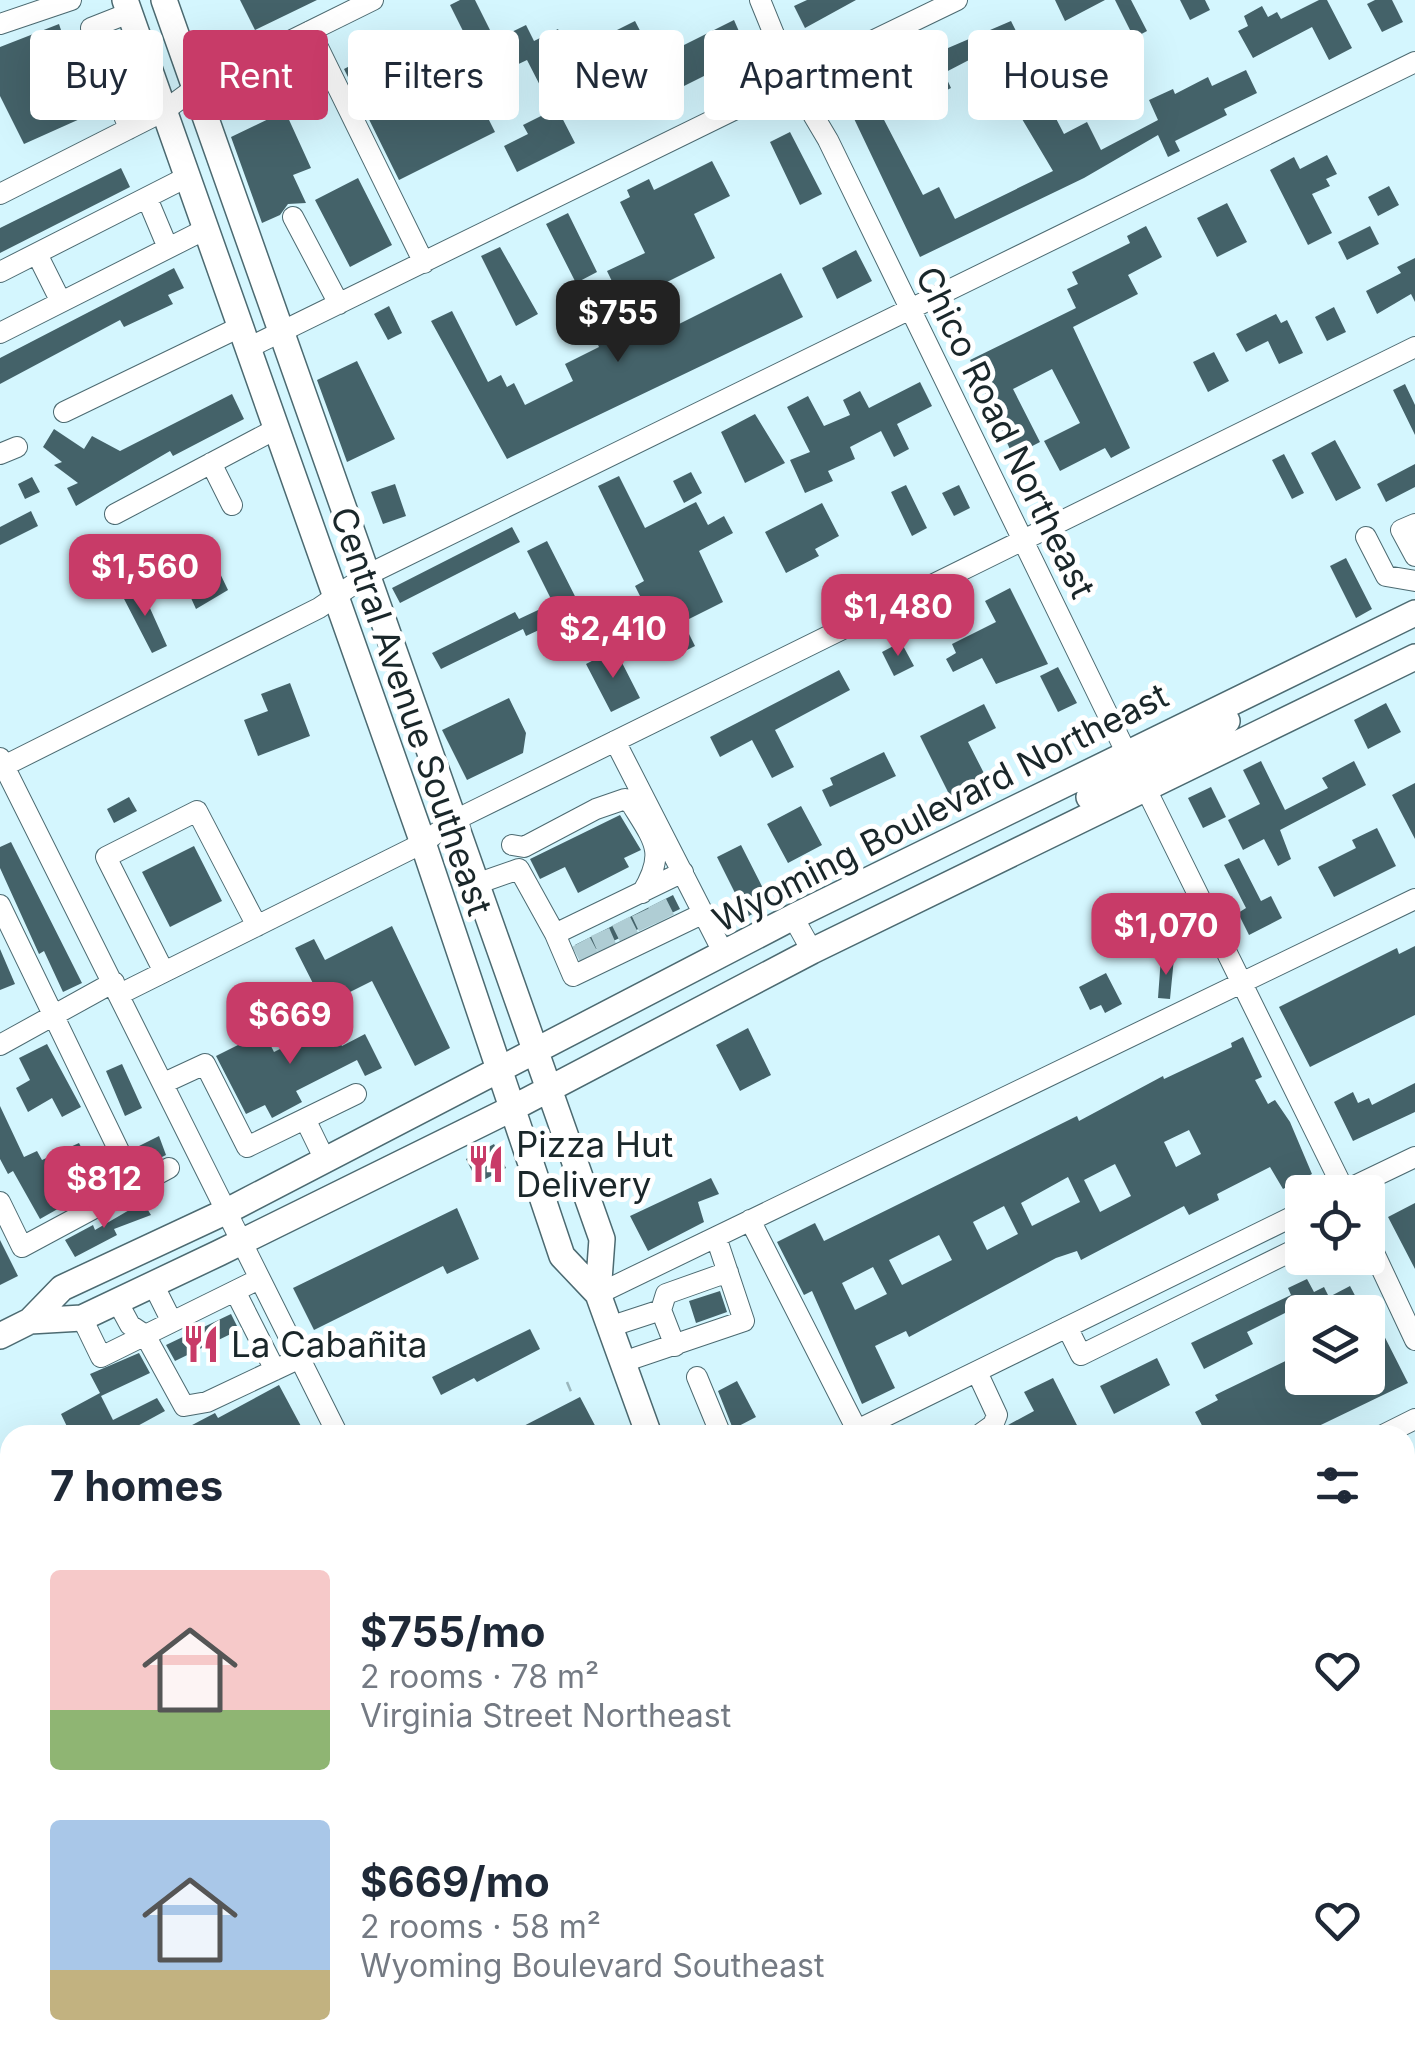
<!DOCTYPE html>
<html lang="en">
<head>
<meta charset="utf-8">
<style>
	body { margin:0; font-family:Inter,sans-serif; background:#f2f2f3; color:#1f2937; height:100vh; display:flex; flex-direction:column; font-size:38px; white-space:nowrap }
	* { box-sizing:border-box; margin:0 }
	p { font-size:32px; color:#747a83 }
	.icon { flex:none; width:55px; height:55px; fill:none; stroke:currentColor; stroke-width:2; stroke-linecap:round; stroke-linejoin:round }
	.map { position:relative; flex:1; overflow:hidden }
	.drawer { position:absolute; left:0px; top:1425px; width:1415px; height:642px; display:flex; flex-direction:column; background:#fff; border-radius:30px 30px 0 0; box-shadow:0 10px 40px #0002 }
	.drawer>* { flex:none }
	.banner { position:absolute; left:30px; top:30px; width:1355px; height:90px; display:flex; gap:20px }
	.buttons { position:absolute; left:1285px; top:1175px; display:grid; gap:20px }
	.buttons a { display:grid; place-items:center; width:100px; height:100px; border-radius:10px; background:#fff; box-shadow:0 10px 40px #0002; font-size:50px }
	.price { position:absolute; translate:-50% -85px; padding:0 22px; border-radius:20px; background:#c83b68; color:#fff; font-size:32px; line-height:65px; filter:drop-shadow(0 2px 5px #0008) }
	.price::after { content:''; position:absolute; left:50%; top:60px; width:30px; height:22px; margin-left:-15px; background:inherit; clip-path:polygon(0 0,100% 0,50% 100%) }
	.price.on { background:#222; color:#fff }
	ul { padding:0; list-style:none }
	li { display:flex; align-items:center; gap:30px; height:250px; padding:0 50px }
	li span { display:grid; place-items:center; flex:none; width:280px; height:200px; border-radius:10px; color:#555 }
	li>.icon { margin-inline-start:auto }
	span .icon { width:120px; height:120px; fill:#fffc; stroke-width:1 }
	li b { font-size:42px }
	h2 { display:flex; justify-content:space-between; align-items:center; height:120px; padding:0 50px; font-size:42px }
	.chip { padding:0 35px; border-radius:10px; background:#fff; box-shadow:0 10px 40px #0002; font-size:35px; line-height:90px }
	.chip.on { background:#c83b68; color:#fff }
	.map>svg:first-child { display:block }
	.building { fill:#446269; fill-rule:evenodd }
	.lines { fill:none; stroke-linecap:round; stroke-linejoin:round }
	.minor-tunnel { stroke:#afcdd4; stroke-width:20; stroke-dasharray:20 10; stroke-linecap:butt }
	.minor-casing { stroke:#4c6a71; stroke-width:22 }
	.major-casing { stroke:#4c6a71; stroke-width:28 }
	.path { stroke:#9ab6bc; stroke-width:2.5; stroke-dasharray:10 5; stroke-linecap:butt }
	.minor { stroke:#fff; stroke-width:20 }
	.major { stroke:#fff; stroke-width:25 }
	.labels { text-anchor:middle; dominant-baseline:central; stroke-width:10; stroke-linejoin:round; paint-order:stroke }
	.street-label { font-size:35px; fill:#1a272a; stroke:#fff }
	.poi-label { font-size:35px; fill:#1a272a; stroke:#fff; text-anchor:start }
</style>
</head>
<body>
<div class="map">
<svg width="1415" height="2066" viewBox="0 0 1415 2066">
	<rect width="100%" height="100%" fill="#d4f6fe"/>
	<path class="building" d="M240 0H317L255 30Z
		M460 0H475L495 40 526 25 534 41 558 29 565 44 544 56 564 95 549 103 527 60 487 79 450 5Z
		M807 0H856L805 28 794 6Z
		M1055 0H1105L1065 21Z
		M1115 0H1131L1147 31 1134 38Z
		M1180 0H1205L1210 10 1190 20Z
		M1319 0H1327L1352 48 1329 60 1312 27 1253 58 1238 31 1248 26 1244 16 1262 6 1268 17 1277 12 1281 19Z
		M1375 0H1392L1403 22 1382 32 1367 4Z
		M734 20 741 36 750 32 758 49 680 88 667 62 683 54 680 47Z
		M635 21 664 77 611 103 583 47Z
		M1011 21 1025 49 1002 61 994 47 944 73 951 88 927 100 924 95 882 116 923 195 939 187 955 219 1053 171 1022 119 1049 105 1064 134 1087 122 1101 150 1158 120 1149 100 1173 89 1175 94 1208 77 1212 86 1246 70 1257 93 1224 109 1227 115 1175 141 1180 151 1168 157 1158 135 1084 178 920 257 847 104 934 54Z
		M59 24 62 33 70 30 73 39 80 37 99 89 85 94 91 114 24 144 0 96V47Z
		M415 32 453 105 476 94 495 132 399 180 344 69Z
		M557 108 575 143 517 172 504 146 528 134 523 125Z
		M285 111 311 168 293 175 306 203 288 204 280 215 262 223 231 137Z
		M790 132 822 194 800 205 770 142Z
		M1327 155 1337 174 1326 179 1330 186 1312 194 1332 233 1308 245 1270 170 1294 157 1300 169Z
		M712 161 730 196 694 214 715 258 623 304 607 271 645 253 620 202 630 197 627 190 649 179 654 190Z
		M121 168 130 187 0 253V228Z
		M358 178 392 245 350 267 315 200Z
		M1389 186 1399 205 1378 216 1368 197Z
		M1227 203 1247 242 1217 257 1197 218Z
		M568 213 597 272 576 283 546 224Z
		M1146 226 1162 257 1128 275 1138 294 1073 327 1130 448 1111 458 1105 448 1060 471 1044 441 1080 423 1052 369 1013 389 1040 442 1013 456 970 360 1076 308 1067 289 1078 284 1072 272 1130 243 1127 236Z
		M1370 226 1379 244 1347 260 1338 242Z
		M500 247 538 314 516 326 481 256Z
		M856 250 872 281 837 299 822 268Z
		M1415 258V302L1411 294 1377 314 1366 291 1401 273 1397 267Z
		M174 268 184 288 168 295 173 304 124 327 120 320 0 384V358Z
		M781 273 803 317 507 459 431 321 452 311 488 382 501 375 507 387 514 383 525 405 573 381 565 364 599 347 593 334 624 319 637 345Z
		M389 306 402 333 388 340 374 314Z
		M1334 307 1346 332 1327 341 1315 317Z
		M1276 314 1281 323 1287 320 1303 353 1279 364 1268 341 1246 352 1236 334Z
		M1214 352 1229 381 1208 392 1193 362Z
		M357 361 395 439 347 462 317 380Z
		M920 382 932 406 897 424 909 449 894 457 881 431 850 447 855 459 828 471 833 481 805 493 790 460 810 452 787 407 808 396 824 426 850 415 843 400 860 391 869 408Z
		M1405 384 1415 405V435L1393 390Z
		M232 394 244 419 173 456 170 451 76 506 67 488 78 483 54 465 62 462 43 447 54 429 84 449 92 436 120 451Z
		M755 414 785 463 745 483 721 432Z
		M1335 440 1361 488 1336 501 1311 453Z
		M1284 454 1304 493 1292 499 1272 460Z
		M1415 464V487L1386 502 1377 484Z
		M691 472 702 493 684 503 673 481Z
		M619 476 645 528 696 502 708 525 724 516 733 533 699 551 723 602 683 622 695 646 667 660 661 648 650 653 638 627 652 620 635 586 644 581 598 486Z
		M32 477 40 492 25 499 18 484Z
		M395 484 406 516 383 524 371 492Z
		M906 485 927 528 912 536 891 492Z
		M959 485 970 508 954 516 942 493Z
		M822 503 839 536 815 549 819 556 786 573 765 532Z
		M31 511 38 526 0 545V527Z
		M512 527 520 542 400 603 392 588Z
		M547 541 582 610 526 636 523 629 441 669 432 653 515 612 519 619 553 603 527 551Z
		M1346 558 1372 609 1356 618 1330 566Z
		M210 561 215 563 228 590 196 609 181 576Z
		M140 586 167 646 152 653 122 595Z
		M1010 588 1048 664 996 684 982 658 953 672 946 659 956 653 952 644 996 622 985 601Z
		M901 642 914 666 894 676 882 652Z
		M615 649 640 698 611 712 586 664Z
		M1058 667 1077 703 1058 712 1040 676Z
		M839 670 850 690 775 730 794 767 772 778 752 740 720 757 710 737Z
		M290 683 310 736 258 756 244 720 268 711 261 694Z
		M509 698 526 733 523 753 467 780 442 730Z
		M1386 703 1401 732 1368 749 1354 720Z
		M984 704 996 728 968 742 991 787 955 806 920 736Z
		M884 752 896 776 830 807 822 790 833 785 830 778Z
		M1261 761 1285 810 1328 788 1322 778 1354 761 1366 785 1280 830 1291 859 1278 866 1264 839 1243 850 1228 820 1260 804 1243 770Z
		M1415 783V839L1392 795Z
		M1211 787 1226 817 1203 828 1188 798Z
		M129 797 137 811 114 823 107 809Z
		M801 806 822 845 788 863 767 824Z
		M620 815 641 850 624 858 629 867 578 893 565 867 540 879 530 859Z
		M1377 828 1396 866 1334 897 1318 867 1356 848 1352 840Z
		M11 842 82 983 63 992 44 951 39 954 0 868V847Z
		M741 845 771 904 747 917 717 857Z
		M194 846 222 901 170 927 142 872Z
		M1239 858 1261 901 1271 896 1282 918 1249 935 1238 913 1246 908 1224 865Z
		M673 895 680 909 580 957 575 945Z
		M392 926 450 1048 415 1066 372 981 324 1005 295 948 314 939 325 960Z
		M1415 946V1015L1310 1067 1279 1007 1397 948 1399 954Z
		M0 949 15 984 0 990Z
		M1161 957 1174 958 1170 999 1158 998Z
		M1106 973 1122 1004 1105 1013 1101 1005 1090 1010 1079 987Z
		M330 1024 342 1046 365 1034 382 1068 365 1076 357 1060 296 1091 302 1102 272 1118 265 1105 246 1114 216 1056 264 1032 274 1052Z
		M748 1028 771 1075 740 1091 716 1045Z
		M1243 1037 1262 1077 1255 1080 1268 1104 1275 1100 1290 1122 1312 1174 1283 1189 1270 1167 1217 1194 1219 1200 1189 1215 1184 1206 1081 1260 1077 1251 1056 1258 909 1337 906 1331 875 1346 895 1388 862 1404 812 1291 804 1295 777 1242 815 1223 824 1241 1077 1116 1079 1121 1163 1076 1164 1079 1232 1047 1231 1043ZM1189 1130 1201 1154 1176 1167 1164 1142ZM1115 1164 1131 1196 1100 1212 1084 1180ZM1068 1177 1080 1202 1032 1226 1021 1203ZM1004 1206 1018 1234 987 1250 973 1222ZM939 1235 952 1260 902 1285 889 1260ZM873 1267 887 1294 855 1310 842 1283Z
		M47 1044 81 1107 62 1117 52 1098 28 1112 16 1088 30 1080 19 1058Z
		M122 1064 142 1108 125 1116 106 1071Z
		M1415 1083V1112L1353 1141 1334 1102 1353 1092 1358 1103 1369 1098 1372 1105Z
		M0 1106 24 1157 37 1151 42 1160 79 1143 100 1185 40 1219 13 1171 8 1174 0 1159Z
		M159 1136 166 1155 144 1166 137 1147Z
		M494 1144 506 1168 478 1183 466 1159Z
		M711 1178 719 1194 698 1202 704 1222 648 1251 630 1216Z
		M143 1202 151 1215 114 1229 117 1235 75 1257 65 1240 93 1225 95 1230Z
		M1415 1203V1269L1388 1217Z
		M457 1208 479 1259 447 1274 443 1266 314 1330 293 1288Z
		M0 1240 18 1276 0 1285Z
		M1307 1279 1314 1292 1324 1287 1329 1297 1350 1286 1360 1305 1345 1312H1300L1297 1307 1247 1332 1253 1344 1204 1369 1191 1343 1291 1295 1288 1288Z
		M720 1291 727 1312 696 1323 689 1301Z
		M1368 1304 1408 1383 1300 1435H1207L1195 1412 1218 1400 1215 1395 1302 1353V1378H1368Z
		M231 1314 239 1330 175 1361 166 1345Z
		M530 1329 540 1349 477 1382 474 1378 441 1395 432 1377Z
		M139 1353 150 1373 101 1396 113 1420 157 1398 165 1411 121 1435H71L61 1414 100 1393 90 1374Z
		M1157 1358 1170 1385 1114 1414 1100 1386Z
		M1053 1378 1082 1435H1002L1008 1425 1034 1411 1024 1392Z
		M737 1381 756 1417 733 1429 718 1391Z
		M279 1385 302 1428 289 1435H173L215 1413 218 1418Z
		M580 1397 600 1435H506Z"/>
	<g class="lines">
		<path class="minor-tunnel" d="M657 903 665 919
			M641 912 648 927
			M621 921 629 937
			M600 932 607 948
			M581 942 589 957"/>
		<g class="minor-casing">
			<path id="minor" d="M760 0 793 81 828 140 1126 752
				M0 24 71 0
				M310 31 424 263
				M804 74 957 0
				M129 129 91 28 129 13
				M0 194 164 111 195 88 373 0
				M147 198 168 248
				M293 217 339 304
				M37 254 61 302
				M0 272 187 177
				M0 333 206 229
				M248 348 793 81
				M64 412 240 327
				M0 454 17 447
				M211 463 232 505
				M115 514 276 429
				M1415 524 1401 530 1415 556
				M1366 537 1386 576 1415 581
				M615 741 724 954
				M0 758 338 1435
				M0 768 319 608 367 575 1415 62
				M1145 787 1345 1192
				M512 845 524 847 596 809 625 799 632 805C655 842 666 853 642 893
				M476 884 519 869 555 934 683 872
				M0 905 136 1186
				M793 917 812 951
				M555 934 573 976 704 913
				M164 972 106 857 197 811 257 926
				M120 994 423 843 453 821 1415 347
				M0 1045 114 982
				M164 1083 205 1064 247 1147 356 1094
				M305 1119 325 1160
				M1342 1192 1415 1157
				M0 1202 22 1247 169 1168
				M750 1220 857 1430
				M1368 1240 1415 1340
				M153 1284 172 1322
				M235 1291 275 1370
				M598 1294 1415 899
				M117 1301 130 1325 145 1335 184 1406 207 1402 298 1359
				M82 1318 101 1357 257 1280
				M609 1327 661 1310
				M1067 1327 1081 1355 1302 1246
				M675 1346 661 1310 666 1294 728 1272
				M623 1362 744 1321 716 1237
				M977 1372 997 1415 993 1425 979 1435
				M697 1377 721 1435
				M847 1435 1302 1212
				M1383 1435 1415 1419
				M1405 1682 1415 1677
				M0 1729 10 1749
				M0 1783 10 1803
				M1405 1942 1415 1937
				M142 2058 146 2066
				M293 2058 297 2066
				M563 2058 568 2066
				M663 2058 668 2066
				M996 2058 998 2066
				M1245 2058 1249 2066
				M436 2066 446 2058
				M1021 2066 1038 2058
				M1150 2066 1168 2058"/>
		</g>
		<g class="major-casing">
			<path id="major" d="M125 0 423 843 562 1256 598 1294 649 1435
				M164 0 602 1239 598 1294
				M1145 787 1143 775 1151 761 1227 721
				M1089 797 1124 777 1126 752
				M30 1321 82 1318 219 1253 511 1109 812 951 1415 657
				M0 1336 30 1321 62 1288 227 1211 793 917 1415 613
				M867 2058 870 2066"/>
		</g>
		<path class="path" d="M567 1382 572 1394"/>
		<use href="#minor" class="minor"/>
		<use href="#major" class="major"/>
	</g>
	<defs>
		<g id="restaurant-bare" transform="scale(3)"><path d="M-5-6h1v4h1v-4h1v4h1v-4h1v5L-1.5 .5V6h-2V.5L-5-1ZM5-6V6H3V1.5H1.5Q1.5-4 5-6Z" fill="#c83b68" stroke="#fff" stroke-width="2.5" paint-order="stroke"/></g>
	</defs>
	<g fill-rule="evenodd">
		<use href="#restaurant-bare" x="486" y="1164"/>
		<use href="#restaurant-bare" x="201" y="1344"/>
	</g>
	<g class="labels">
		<g class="street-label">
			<text transform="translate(1006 432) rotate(64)">Chico Road Northeast</text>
			<text transform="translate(412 711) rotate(71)">Central Avenue Southeast</text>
			<text transform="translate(940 807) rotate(-27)">Wyoming Boulevard Northeast</text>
		</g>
		<g class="poi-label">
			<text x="516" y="1144">Pizza Hut<tspan x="516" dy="40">Delivery</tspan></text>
			<text x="231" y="1344">La Cabañita</text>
		</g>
	</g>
</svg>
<div class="buttons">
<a><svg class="icon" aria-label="locate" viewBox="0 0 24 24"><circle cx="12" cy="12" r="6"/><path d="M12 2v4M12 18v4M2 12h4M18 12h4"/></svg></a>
<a><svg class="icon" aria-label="layers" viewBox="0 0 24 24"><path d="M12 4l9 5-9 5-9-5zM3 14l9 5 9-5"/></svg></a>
</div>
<b class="price on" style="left:618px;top:365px">$755</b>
<b class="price" style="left:145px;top:619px">$1,560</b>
<b class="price" style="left:898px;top:659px">$1,480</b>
<b class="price" style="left:613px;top:681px">$2,410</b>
<b class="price" style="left:1166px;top:978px">$1,070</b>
<b class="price" style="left:290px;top:1067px">$669</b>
<b class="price" style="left:104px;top:1231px">$812</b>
<div class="banner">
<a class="chip">Buy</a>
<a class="chip on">Rent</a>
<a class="chip">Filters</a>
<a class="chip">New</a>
<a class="chip">Apartment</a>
<a class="chip">House</a>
</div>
<section class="drawer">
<h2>7 homes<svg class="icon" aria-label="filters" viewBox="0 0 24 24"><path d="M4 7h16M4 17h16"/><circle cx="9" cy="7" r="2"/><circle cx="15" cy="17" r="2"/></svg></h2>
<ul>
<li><span style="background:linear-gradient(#f6c9c9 70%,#8fb573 0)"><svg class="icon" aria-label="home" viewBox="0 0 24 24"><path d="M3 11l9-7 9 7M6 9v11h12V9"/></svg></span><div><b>$755/mo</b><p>2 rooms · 78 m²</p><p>Virginia Street Northeast</p></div><svg class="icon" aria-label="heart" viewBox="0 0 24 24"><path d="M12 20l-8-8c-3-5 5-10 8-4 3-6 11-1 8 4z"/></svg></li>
<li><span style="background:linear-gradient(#a9c7e8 75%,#c2b280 0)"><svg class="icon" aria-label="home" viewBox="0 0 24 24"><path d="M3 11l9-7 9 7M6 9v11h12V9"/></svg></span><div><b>$669/mo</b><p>2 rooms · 58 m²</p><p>Wyoming Boulevard Southeast</p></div><svg class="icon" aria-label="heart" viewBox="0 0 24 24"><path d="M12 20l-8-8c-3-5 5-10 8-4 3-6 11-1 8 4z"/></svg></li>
</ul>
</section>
</div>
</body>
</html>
